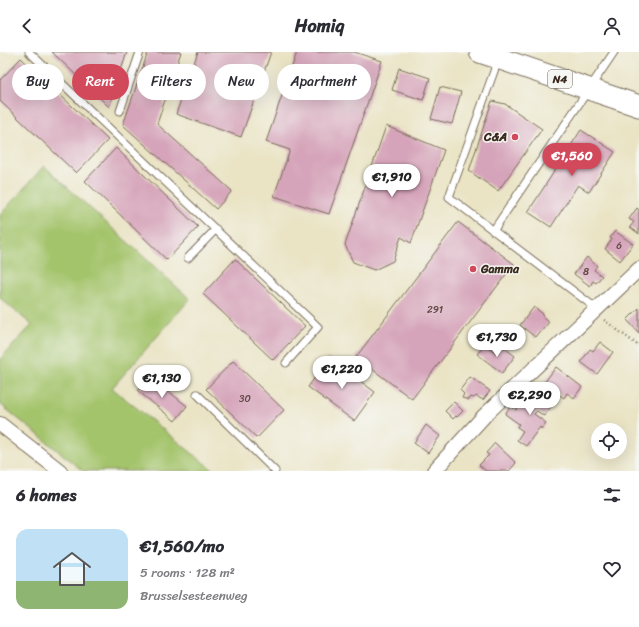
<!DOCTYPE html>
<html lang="en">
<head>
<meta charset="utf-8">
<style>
	body { margin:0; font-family:Sriracha,sans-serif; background:#f7f7f7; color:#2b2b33; height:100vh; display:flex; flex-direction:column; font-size:15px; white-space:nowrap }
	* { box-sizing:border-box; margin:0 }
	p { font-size:13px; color:#7c7c81 }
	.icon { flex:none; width:22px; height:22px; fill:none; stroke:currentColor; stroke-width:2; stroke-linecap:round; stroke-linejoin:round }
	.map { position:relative; height:419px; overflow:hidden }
	.details { display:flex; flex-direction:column; background:#fff; flex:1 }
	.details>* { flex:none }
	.guide { position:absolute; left:12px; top:12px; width:400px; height:36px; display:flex; gap:8px }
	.buttons { position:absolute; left:591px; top:371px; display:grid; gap:8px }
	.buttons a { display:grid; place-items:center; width:36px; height:36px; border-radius:50%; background:#fff; box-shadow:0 4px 16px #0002; font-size:20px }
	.price { position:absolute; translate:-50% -34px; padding:0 9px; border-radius:14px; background:#fff; color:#222; font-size:13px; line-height:26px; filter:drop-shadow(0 1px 2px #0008) }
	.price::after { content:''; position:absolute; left:50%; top:24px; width:12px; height:9px; margin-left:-6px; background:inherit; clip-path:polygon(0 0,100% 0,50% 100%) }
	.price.active { background:#d1495b; color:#fff }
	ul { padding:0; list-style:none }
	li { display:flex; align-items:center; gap:12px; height:100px; padding:0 16px }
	li span { display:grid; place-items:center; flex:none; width:112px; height:80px; border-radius:12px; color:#555 }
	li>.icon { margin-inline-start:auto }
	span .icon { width:48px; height:48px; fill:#fffc; stroke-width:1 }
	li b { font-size:17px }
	h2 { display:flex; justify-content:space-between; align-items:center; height:48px; padding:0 16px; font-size:17px }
	.pill { padding:0 14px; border-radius:18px; background:#fff; box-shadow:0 4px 16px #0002; font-size:14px; line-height:36px }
	.pill.active { background:#d1495b; color:#fff }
	header { display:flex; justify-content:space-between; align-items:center; height:52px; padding:0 16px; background:#fff; font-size:18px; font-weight:800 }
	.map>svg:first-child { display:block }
	.green { fill:#a4c46c; stroke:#707745 }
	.building { fill:#d6a4ba }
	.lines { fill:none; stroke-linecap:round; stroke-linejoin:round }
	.lane-casing { stroke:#786b58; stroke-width:9 }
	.street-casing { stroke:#786b58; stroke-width:16 }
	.primary-casing { stroke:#786b58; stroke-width:23 }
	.path { stroke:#786b58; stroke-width:2.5; stroke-dasharray:1 3; stroke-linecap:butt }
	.lane { stroke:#fff; stroke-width:7 }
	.street { stroke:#fff; stroke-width:14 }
	.primary { stroke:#fff; stroke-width:21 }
	.poi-dot { fill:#d1495b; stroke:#f6f6f2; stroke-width:1.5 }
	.labels { text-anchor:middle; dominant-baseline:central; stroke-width:3; stroke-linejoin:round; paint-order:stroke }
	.number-label { font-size:10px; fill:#624845 }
	.shield { fill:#f6f6f2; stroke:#73675e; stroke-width:1 }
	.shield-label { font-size:11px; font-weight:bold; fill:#3b2a1e }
	.poi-label { font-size:12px; font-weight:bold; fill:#3b2a1e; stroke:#f6f6f2; text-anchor:end }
</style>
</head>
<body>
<header><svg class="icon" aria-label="back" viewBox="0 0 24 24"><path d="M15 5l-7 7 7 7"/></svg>Homiq<svg class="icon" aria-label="person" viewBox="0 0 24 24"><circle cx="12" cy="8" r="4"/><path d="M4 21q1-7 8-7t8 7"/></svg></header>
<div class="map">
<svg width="639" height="419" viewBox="0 0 639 419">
	<rect width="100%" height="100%" fill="#f6f6f2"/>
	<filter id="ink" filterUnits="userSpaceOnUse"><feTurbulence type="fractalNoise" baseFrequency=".025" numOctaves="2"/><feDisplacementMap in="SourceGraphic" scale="8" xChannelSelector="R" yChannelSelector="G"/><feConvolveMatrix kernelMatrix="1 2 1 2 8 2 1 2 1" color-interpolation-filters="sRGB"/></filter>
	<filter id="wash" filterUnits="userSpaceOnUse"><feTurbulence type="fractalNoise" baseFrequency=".012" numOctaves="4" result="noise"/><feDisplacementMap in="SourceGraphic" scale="16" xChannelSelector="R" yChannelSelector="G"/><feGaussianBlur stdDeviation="0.9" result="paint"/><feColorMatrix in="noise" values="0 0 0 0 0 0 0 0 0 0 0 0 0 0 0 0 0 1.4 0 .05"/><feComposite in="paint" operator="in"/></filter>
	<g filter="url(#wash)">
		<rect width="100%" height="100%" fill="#eae4c5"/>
		<path class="green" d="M44 114 190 247 112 336 214 419H83L0 352V307L32 273 0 246V163Z"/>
		<g id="blocks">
			<path class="building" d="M52 0H127L109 55Z
				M148 0H181L157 72 232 139 216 157 123 73Z
				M198 0H271L241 85 176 62Z
				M297 0H354L382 9 329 162 274 144 290 98 266 90Z
				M21 6 108 88 76 121 0 49V28Z
				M399 16 430 26 423 48 392 38Z
				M440 35 461 40 452 72 431 67Z
				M492 49 505 52 542 77 498 139 469 119Z
				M386 74 444 98 411 191 401 185 393 209 374 218 353 210 345 193Z
				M581 78 615 100 589 140 578 133 551 175 528 160Z
				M116 96 198 175 167 208 85 129Z
				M637 156 639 158V182L630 175 634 170 629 167Z
				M458 170 514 212 412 347 356 305Z
				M615 179 633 192 620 209 605 197 612 187 610 186Z
				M587 205 597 214 594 218 602 224 596 231 593 229 590 234 574 222Z
				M235 207 305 274 273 308 203 242Z
				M534 255 543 262 542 264 549 270 540 281 539 280 535 285 520 273Z
				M639 256V281L627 268Z
				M600 290 613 300 597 322 581 310 590 297 593 299Z
				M485 293 496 301 502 294 515 304 502 321 477 302Z
				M329 306 375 340 354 369 308 335Z
				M233 309 284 358 257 386 206 337Z
				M556 315 582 335 574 346 567 341 564 346 544 331Z
				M149 324 187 354 175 369 138 339Z
				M470 325 490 339 483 348 476 344 474 346 471 345 469 348 462 346 464 342 460 338Z
				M532 337 553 352 544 364 537 359 534 362 546 371 541 377 540 375 526 394 517 388 523 379 517 375 519 372 505 362 511 354 516 358Z
				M454 350 463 359 457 365 456 364 453 367 445 359Z
				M426 373 440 384 428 401 414 391Z
				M495 391 516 411 509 419H486L479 413 489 403 486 401Z"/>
		</g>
	</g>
	<g filter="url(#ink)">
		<use href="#blocks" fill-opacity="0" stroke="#786b58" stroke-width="1"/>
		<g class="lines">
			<g class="lane-casing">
				<path id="lane" d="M29 0 318 275 286 311
					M498 8 449 145 597 257
					M120 59 140 0
					M493 179 614 0
					M188 206 216 177
					M197 342 275 419"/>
			</g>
			<g class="street-casing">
				<path id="street" d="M0 372 60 419
					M434 419 485 363 639 217"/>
			</g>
			<g class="primary-casing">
				<path id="primary" d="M480 0 639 54"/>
			</g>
			<path class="path" d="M604 268 639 294"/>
			<use href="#lane" class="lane"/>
			<use href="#street" class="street"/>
			<use href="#primary" class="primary"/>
		</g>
	</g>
	<g class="poi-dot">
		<circle cx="515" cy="85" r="4"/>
		<circle cx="473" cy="217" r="4"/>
	</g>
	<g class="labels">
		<g class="number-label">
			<text x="619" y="194">6</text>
			<text x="586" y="220">8</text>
			<text x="435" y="258">291</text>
			<text x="245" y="347">30</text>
		</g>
		<rect class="shield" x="548" y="18" width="24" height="18" rx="3"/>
		<g class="shield-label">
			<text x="560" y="27">N4</text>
		</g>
		<g class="poi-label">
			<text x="507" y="85">C&amp;A</text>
			<text x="481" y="217" text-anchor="start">Gamma</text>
		</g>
	</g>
</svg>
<div class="buttons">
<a><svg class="icon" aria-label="locate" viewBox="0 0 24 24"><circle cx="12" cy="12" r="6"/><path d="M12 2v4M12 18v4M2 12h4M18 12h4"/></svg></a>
</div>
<b class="price active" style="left:572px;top:125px">€1,560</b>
<b class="price" style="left:392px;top:146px">€1,910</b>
<b class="price" style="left:497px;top:306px">€1,730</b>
<b class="price" style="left:342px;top:338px">€1,220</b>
<b class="price" style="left:162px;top:347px">€1,130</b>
<b class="price" style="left:530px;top:364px">€2,290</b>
<div class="guide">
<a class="pill">Buy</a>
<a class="pill active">Rent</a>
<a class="pill">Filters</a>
<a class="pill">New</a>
<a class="pill">Apartment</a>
</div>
</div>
<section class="details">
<h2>6 homes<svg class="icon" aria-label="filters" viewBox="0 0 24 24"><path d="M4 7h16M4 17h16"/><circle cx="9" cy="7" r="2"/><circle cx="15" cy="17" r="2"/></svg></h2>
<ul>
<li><span style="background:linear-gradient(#bfe0f5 65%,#8fb573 0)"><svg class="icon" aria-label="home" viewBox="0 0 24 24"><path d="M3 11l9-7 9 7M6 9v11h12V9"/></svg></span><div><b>€1,560/mo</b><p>5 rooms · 128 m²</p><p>Brusselsesteenweg</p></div><svg class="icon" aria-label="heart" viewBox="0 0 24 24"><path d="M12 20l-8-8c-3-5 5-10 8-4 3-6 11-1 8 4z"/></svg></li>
</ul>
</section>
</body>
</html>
